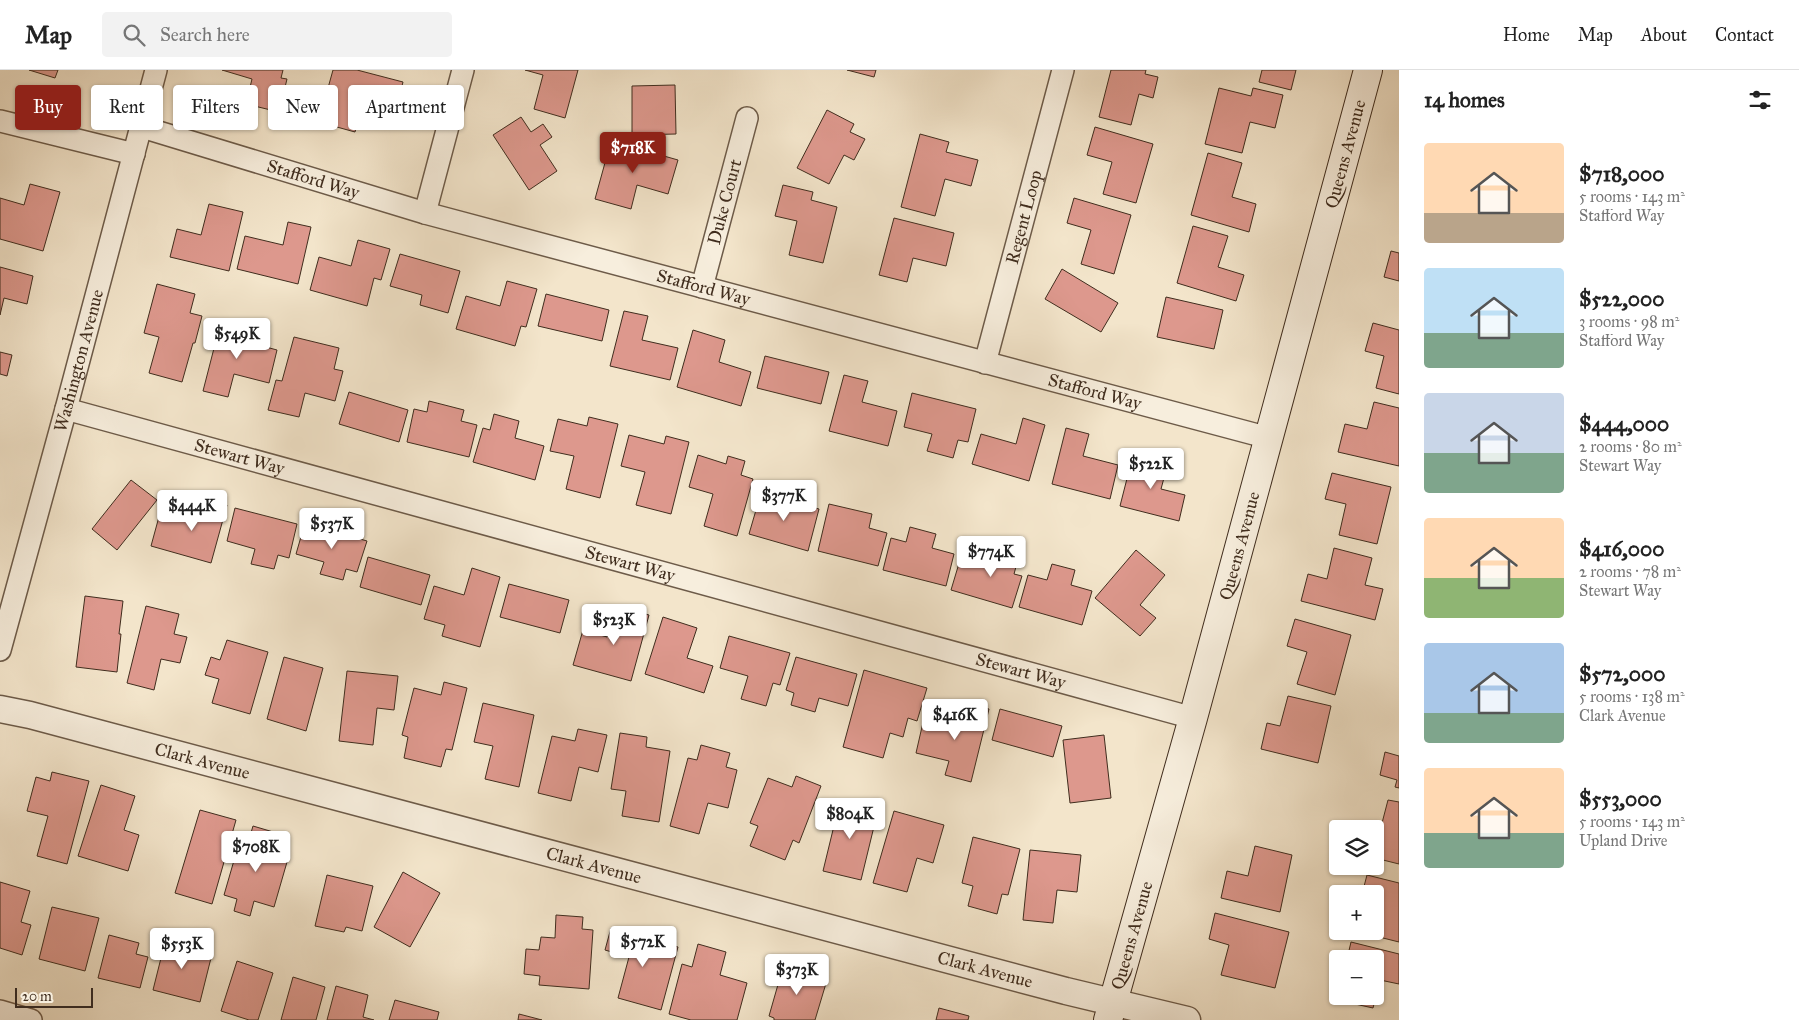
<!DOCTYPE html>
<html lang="en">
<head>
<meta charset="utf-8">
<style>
	body { margin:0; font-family:"IM FELL Great Primer",serif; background:#f2f2f2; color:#222; height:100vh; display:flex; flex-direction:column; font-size:19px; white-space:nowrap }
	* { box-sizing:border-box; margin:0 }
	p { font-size:16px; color:#767676 }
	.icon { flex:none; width:28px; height:28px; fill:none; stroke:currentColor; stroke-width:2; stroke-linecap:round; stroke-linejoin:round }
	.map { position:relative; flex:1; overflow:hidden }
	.side { display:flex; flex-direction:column; background:#fff; width:400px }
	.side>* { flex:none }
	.top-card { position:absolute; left:15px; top:15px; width:475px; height:45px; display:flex; gap:10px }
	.buttons { position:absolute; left:1329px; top:750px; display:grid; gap:10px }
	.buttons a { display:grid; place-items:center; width:55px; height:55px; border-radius:5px; background:#fff; box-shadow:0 1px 4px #0004; font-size:25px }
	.scale { position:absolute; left:15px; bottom:12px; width:78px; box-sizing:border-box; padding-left:5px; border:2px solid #402d1e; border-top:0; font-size:14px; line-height:18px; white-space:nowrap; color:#402d1e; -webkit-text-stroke:4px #f7eedd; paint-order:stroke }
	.price { position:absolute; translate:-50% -42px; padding:0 11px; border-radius:5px; background:#fff; color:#222; font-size:16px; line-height:32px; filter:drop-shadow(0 1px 2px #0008) }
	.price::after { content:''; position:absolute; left:50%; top:30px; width:15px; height:11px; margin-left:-8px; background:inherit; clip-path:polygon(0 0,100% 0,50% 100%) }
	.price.current { background:#8f2418; color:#fff }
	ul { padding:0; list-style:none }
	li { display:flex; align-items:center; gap:15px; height:125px; padding:0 25px }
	li span { display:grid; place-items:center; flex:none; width:140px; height:100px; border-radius:5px; color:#555 }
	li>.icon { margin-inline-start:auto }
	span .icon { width:60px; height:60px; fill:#fffc; stroke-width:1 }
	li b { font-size:21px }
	h2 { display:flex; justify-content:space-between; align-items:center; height:60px; padding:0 25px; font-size:21px }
	.tag { padding:0 18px; border-radius:5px; background:#fff; box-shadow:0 1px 4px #0004; font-size:18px; line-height:45px }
	.tag.current { background:#8f2418; color:#fff }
	header { display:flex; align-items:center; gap:30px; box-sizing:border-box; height:70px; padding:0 25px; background:#fff; border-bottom:1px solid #e0e0e0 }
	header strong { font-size:24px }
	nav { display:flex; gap:28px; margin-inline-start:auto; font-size:18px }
	.search { width:350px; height:45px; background:#f2f2f2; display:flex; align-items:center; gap:12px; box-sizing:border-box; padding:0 18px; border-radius:5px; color:#767676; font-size:19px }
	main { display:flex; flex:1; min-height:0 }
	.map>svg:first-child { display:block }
	.building { fill:#dd988d; stroke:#402d1e }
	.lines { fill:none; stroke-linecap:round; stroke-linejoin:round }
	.minor-casing { stroke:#6d5b49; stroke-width:24 }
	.tertiary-casing { stroke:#6d5b49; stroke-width:29 }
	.secondary-casing { stroke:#402d1e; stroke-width:30 }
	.minor { stroke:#f7eedd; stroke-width:21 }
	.tertiary { stroke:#f7eedd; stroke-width:26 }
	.secondary { stroke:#f7eedd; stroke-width:28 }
	.labels { text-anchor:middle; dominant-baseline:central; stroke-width:4.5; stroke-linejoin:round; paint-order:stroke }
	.street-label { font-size:18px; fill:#402d1e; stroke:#f7eedd }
</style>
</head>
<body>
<header>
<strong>Map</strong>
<div class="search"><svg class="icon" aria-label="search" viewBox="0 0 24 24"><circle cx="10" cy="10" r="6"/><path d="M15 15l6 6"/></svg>Search here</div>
<nav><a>Home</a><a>Map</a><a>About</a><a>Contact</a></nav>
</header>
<main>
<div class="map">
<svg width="1399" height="950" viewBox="0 0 1399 950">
	<rect width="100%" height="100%" fill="#f3e5cb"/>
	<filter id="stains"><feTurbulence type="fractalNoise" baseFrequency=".004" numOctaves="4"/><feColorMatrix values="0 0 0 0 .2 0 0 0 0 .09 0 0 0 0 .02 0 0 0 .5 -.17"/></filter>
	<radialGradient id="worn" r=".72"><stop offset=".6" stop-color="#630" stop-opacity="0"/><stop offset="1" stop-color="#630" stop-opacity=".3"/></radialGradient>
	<path class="building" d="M29 0H58L55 8Z
		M222 0H283L281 8 287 9 279 42 246 34 252 9Z
		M333 0H357L403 12 394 47 361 38 355 62 326 54 335 20 328 18Z
		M525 0H578L565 48 534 39 543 5Z
		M847 0H876L874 7Z
		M1111 0H1146L1145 4 1158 7 1153 28 1139 24 1131 55 1099 47Z
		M1262 0H1296L1291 20 1259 12Z
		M675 15 676 64 632 65V16Z
		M1219 18 1251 26 1253 18 1283 25 1275 58 1250 52 1242 83 1205 74Z
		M827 40 854 54 850 62 865 69 854 90 844 85 829 114 797 98Z
		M521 47 531 62 543 54 552 67 540 75 557 101 529 120 493 65Z
		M1095 57 1153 74 1136 133 1103 124 1112 92 1087 85Z
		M920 64 949 72 946 82 978 90 971 116 945 109 935 146 901 137Z
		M611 71 678 90 668 124 637 115 631 139 595 129Z
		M1208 83 1242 93 1232 127 1256 134 1249 162 1191 145Z
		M30 114 60 122 43 181 0 169V128L24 135Z
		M783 115 813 122 811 130 837 137 823 193 789 185 797 151 775 146Z
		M1074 128 1131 145 1114 204 1081 194 1091 160 1067 153Z
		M209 134 243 142 229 201 170 187 177 159 201 165Z
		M894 148 954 163 946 196 913 188 907 212 879 205Z
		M288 152 311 157 298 214 237 199 245 166 283 175Z
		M1193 156 1228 166 1218 197 1244 205 1236 231 1177 213Z
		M358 170 390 179 381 210 374 208 367 236 310 220 319 187 351 196Z
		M1391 181 1399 183V211L1384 207Z
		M400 184 460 201 448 243 420 235 422 225 390 216Z
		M0 197 33 206 27 234 4 228 0 245Z
		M1062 199 1118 233 1101 262 1045 229Z
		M507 211 537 219 526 257 521 256 515 276 456 259 466 226 500 236Z
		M157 214 195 224 190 243 202 246 195 273H193L182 312 149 303 159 267 144 263Z
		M546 224 609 240 602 271 538 256Z
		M1166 227 1223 240 1214 279 1157 267Z
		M624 241 648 246 642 270 678 278 670 310 610 296Z
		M221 251 248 257 244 271 277 280 269 313 234 304 228 327 203 321Z
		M1373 253 1399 260V324L1376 318 1384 286 1365 281Z
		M693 260 725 270 719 292 751 302 741 336 677 317Z
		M294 267 339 278 334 299 343 301 335 331 305 323 299 347 268 340 276 310 282 311Z
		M0 282 12 285 7 306 0 304Z
		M765 286 829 302 821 334 757 318Z
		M844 305 868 311 862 332 897 341 888 376 829 361Z
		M349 322 408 340 399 372 339 354Z
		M912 323 976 339 968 372 958 370 953 388 927 381 932 364 904 357Z
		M429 331 464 340 461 351 477 355 469 387 407 372 414 339 427 342Z
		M1374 332 1399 338V396L1338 382 1345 354 1367 359Z
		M494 344 519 351 515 368 544 376 535 410 473 392 483 358 490 360Z
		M589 347 618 354 600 428 566 419 574 386 550 381 558 349 587 356Z
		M1023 348 1045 355 1029 411 972 394 981 364 1016 374Z
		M1066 358 1089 364 1083 386 1118 395 1110 429 1052 414Z
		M629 365 664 374 666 366 689 372 671 444 636 435 645 402 621 396Z
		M698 385 726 394 728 386 745 391 741 405 753 409 737 466 704 456 713 424 689 417Z
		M1133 385 1168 393 1161 419 1185 425 1179 451 1120 436Z
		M1332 403 1391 417 1377 474 1339 465 1346 434 1325 429Z
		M131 410 157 430 117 480 92 459Z
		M761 423 819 439 808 481 749 464Z
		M202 428 227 435 211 493 151 476 160 443 195 453Z
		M829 434 872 444 869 458 887 463 878 496 818 481Z
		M235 438 297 454 289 488 278 485 274 499 251 494 255 479 227 471Z
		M305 453 367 471 357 502 346 499 343 510 320 504 324 492 296 484Z
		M910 457 936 464 932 478 954 484 946 516 883 500 891 468 906 472Z
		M993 474 1020 482 1014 504 1022 506 1012 538 951 520 960 490 986 498Z
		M1334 478 1372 488 1365 515 1383 519 1375 550 1301 531 1308 504 1327 509Z
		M1136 480 1165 505 1140 535 1156 548 1140 566 1095 528Z
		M368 487 430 505 421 535 360 517Z
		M1052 494 1075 500 1071 515 1092 521 1082 555 1019 537 1028 505 1047 510Z
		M472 498 500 507 480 577 442 566 445 555 424 549 434 516 464 525Z
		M509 514 569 530 560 563 500 547Z
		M85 526 123 531 119 564H121L117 602 76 597Z
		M146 536 179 544 174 564 187 567 180 593 161 589 154 620 127 613Z
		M615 536 649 545 631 611 573 595 583 560 607 567Z
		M663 547 697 558 687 588 713 596 704 623 645 604Z
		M1295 549 1351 565 1335 625 1297 614 1307 582 1287 576Z
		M729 566 790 583 780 615 773 613 766 636 741 629 748 606 720 598Z
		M227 570 268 582 250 644 212 633 219 609 205 605 211 587 220 590Z
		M284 587 323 598 306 661 267 649Z
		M796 587 857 604 848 636 819 628 815 642 791 635 794 623 786 620Z
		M864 600 927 618 917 651 908 648 903 667 890 663 883 688 843 677Z
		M347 601 398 606 394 640 377 638 373 675 339 671Z
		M444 612 467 618 452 680 446 679 441 697 404 688 408 667 402 665 414 618 441 625Z
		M1288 626 1331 636 1318 693 1261 679 1267 653 1280 656Z
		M483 633 534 645 519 717 485 709 493 676 474 672Z
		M963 633 989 639 971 712 945 705 949 691 916 683 924 648 957 656Z
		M1000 639 1062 656 1053 687 992 670Z
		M578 659 607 665 598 702 579 697 571 731 538 723 552 666 575 671Z
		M620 663 647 667 646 677 670 681 659 752 622 746 626 721 611 719Z
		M1104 665 1111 728 1070 733 1063 670Z
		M701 675 730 683 726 697 737 700 728 738 708 733 699 764 670 756 688 688 697 690Z
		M1385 682 1399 686V718L1395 717 1397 710 1380 705Z
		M52 702 89 711 67 794 37 786 48 746 27 741 36 707 50 711Z
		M796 706 821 716 799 773 793 770 785 790 750 776 758 756 750 753 768 708 792 717Z
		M101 715 135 726 124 760 139 765 128 801 78 786Z
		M1388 730 1399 732V794L1375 788V780Z
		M840 731 878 740 861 810 823 801Z
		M200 740 236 750 212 834 175 823Z
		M894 741 944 755 933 793 917 788 907 822 873 813Z
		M253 756 280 764 272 788 287 792 274 837 254 831 250 846 234 841 237 829 224 825 237 780 245 783Z
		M973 767 1020 779 1008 825 1002 824 997 844 968 836 973 816 962 813Z
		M1255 776 1292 785 1280 842 1221 828 1227 801 1248 806Z
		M1030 780 1081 785 1077 822 1057 820 1053 853 1023 850Z
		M403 802 440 823 410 877 374 857Z
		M327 805 373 816 362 861 346 857 344 862 315 856Z
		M1367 805 1399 813V872L1355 861H1375V824H1362Z
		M0 812 30 821 21 852 31 855 22 885 0 878Z
		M52 837 99 848 85 901 39 889Z
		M1215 843 1289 862 1275 918 1221 905 1229 875 1209 869Z
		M556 845 583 847 582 859 593 860 589 919 539 915 540 906 524 904 526 879 539 880 541 867 555 868Z
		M611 858 678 877 661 940 618 928 629 887 605 880Z
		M167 864 183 868 181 876 212 884 200 932 153 920Z
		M109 865 139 873 136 884 148 887 140 918 98 908Z
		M1351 872 1399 884V914L1380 910 1373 938 1337 930 1338 926H1375V889H1347Z
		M698 874 726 882 720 905 747 913 737 950H691L669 944 682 894 692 897Z
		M237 891 273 903 258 950H249L221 941Z
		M783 897 827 910 815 950H774V948L769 946Z
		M293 907 325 917 316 950H281Z
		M336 916 368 925 363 947 374 950H327Z
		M395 930 439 942 437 950H389Z
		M939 938 969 946 968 950H936Z
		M519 944 542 950H518Z"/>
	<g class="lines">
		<g class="minor-casing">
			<g id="minor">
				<path d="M0 51 134 84"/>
				<path id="s1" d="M142 57 425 143 1269 368"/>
				<path d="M425 143 463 0"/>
				<path id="s2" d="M702 217 747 48"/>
				<path id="s3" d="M985 293 1063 0"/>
				<path id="s4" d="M66 339 1193 648"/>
				<path id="s5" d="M0 580 66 339 156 0"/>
				<path d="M0 941 31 950"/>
			</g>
		</g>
		<g class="tertiary-casing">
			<g id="tertiary">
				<path id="s6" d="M0 639 30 645 1066 921 1187 950"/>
			</g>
		</g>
		<g class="secondary-casing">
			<g id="secondary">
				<path id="s7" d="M1108 950 1193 648 1368 0"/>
			</g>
		</g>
		<use href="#minor" class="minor"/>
		<use href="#tertiary" class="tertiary"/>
		<use href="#secondary" class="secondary"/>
	</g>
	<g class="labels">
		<g class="street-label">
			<text stroke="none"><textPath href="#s7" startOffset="898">Queens Avenue</textPath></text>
			<text stroke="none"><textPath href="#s1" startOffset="179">Stafford Way</textPath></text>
			<text stroke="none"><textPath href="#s2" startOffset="88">Duke Court</textPath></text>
			<text stroke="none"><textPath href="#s3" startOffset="151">Regent Loop</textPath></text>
			<text stroke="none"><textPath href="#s1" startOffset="584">Stafford Way</textPath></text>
			<text stroke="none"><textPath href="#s5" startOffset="300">Washington Avenue</textPath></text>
			<text stroke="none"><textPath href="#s1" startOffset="989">Stafford Way</textPath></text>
			<text stroke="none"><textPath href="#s4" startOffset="180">Stewart Way</textPath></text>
			<text stroke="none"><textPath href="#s7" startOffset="492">Queens Avenue</textPath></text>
			<text stroke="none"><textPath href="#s4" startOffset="585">Stewart Way</textPath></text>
			<text stroke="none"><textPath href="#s4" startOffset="990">Stewart Way</textPath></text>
			<text stroke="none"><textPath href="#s6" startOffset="209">Clark Avenue</textPath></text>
			<text stroke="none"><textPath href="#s6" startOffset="614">Clark Avenue</textPath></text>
			<text stroke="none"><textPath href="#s7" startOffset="88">Queens Avenue</textPath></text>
			<text stroke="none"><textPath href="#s6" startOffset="1019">Clark Avenue</textPath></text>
		</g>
	</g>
	<rect width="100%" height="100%" filter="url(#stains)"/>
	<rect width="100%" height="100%" fill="url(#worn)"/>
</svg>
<div class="buttons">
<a><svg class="icon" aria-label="layers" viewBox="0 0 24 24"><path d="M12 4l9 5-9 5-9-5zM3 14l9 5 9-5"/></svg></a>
<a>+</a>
<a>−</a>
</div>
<div class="scale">20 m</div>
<b class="price current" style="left:633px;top:104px">$718K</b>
<b class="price" style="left:237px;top:290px">$549K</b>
<b class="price" style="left:1151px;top:420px">$522K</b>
<b class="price" style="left:784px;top:452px">$377K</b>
<b class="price" style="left:192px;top:462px">$444K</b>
<b class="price" style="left:332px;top:480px">$537K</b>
<b class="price" style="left:991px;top:508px">$774K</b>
<b class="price" style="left:614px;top:576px">$523K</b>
<b class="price" style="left:955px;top:671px">$416K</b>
<b class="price" style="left:850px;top:770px">$804K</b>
<b class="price" style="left:256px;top:803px">$708K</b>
<b class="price" style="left:643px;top:898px">$572K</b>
<b class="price" style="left:182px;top:900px">$553K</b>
<b class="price" style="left:797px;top:926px">$373K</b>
<div class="top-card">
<a class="tag current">Buy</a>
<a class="tag">Rent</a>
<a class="tag">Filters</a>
<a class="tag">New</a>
<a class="tag">Apartment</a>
</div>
</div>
<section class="side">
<h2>14 homes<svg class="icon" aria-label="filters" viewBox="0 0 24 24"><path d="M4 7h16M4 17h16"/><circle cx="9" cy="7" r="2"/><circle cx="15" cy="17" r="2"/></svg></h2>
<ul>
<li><span style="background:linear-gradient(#ffd9b3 70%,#b9a48a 0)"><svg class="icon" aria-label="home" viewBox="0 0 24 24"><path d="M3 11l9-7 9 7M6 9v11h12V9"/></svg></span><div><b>$718,000</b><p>5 rooms · 143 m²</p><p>Stafford Way</p></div></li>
<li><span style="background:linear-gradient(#bfe0f5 65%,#7fa58c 0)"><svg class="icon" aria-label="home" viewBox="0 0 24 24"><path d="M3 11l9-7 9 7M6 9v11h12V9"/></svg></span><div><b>$522,000</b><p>3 rooms · 98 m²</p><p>Stafford Way</p></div></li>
<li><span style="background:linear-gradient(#c9d6e8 60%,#7fa58c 0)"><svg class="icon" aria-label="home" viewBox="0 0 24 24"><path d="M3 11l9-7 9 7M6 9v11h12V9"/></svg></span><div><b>$444,000</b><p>2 rooms · 80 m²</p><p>Stewart Way</p></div></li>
<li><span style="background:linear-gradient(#ffd9b3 60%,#8fb573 0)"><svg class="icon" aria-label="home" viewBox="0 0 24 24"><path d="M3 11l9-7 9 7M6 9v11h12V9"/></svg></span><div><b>$416,000</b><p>2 rooms · 78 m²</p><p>Stewart Way</p></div></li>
<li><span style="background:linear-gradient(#a9c7e8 70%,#7fa58c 0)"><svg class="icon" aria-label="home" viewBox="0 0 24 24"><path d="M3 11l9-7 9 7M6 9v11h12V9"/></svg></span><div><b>$572,000</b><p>5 rooms · 138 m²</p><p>Clark Avenue</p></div></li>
<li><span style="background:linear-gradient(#ffd9b3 65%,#7fa58c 0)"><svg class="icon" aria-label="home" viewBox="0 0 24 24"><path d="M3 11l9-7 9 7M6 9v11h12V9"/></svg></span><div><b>$553,000</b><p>5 rooms · 143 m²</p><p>Upland Drive</p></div></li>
</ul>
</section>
</main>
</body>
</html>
